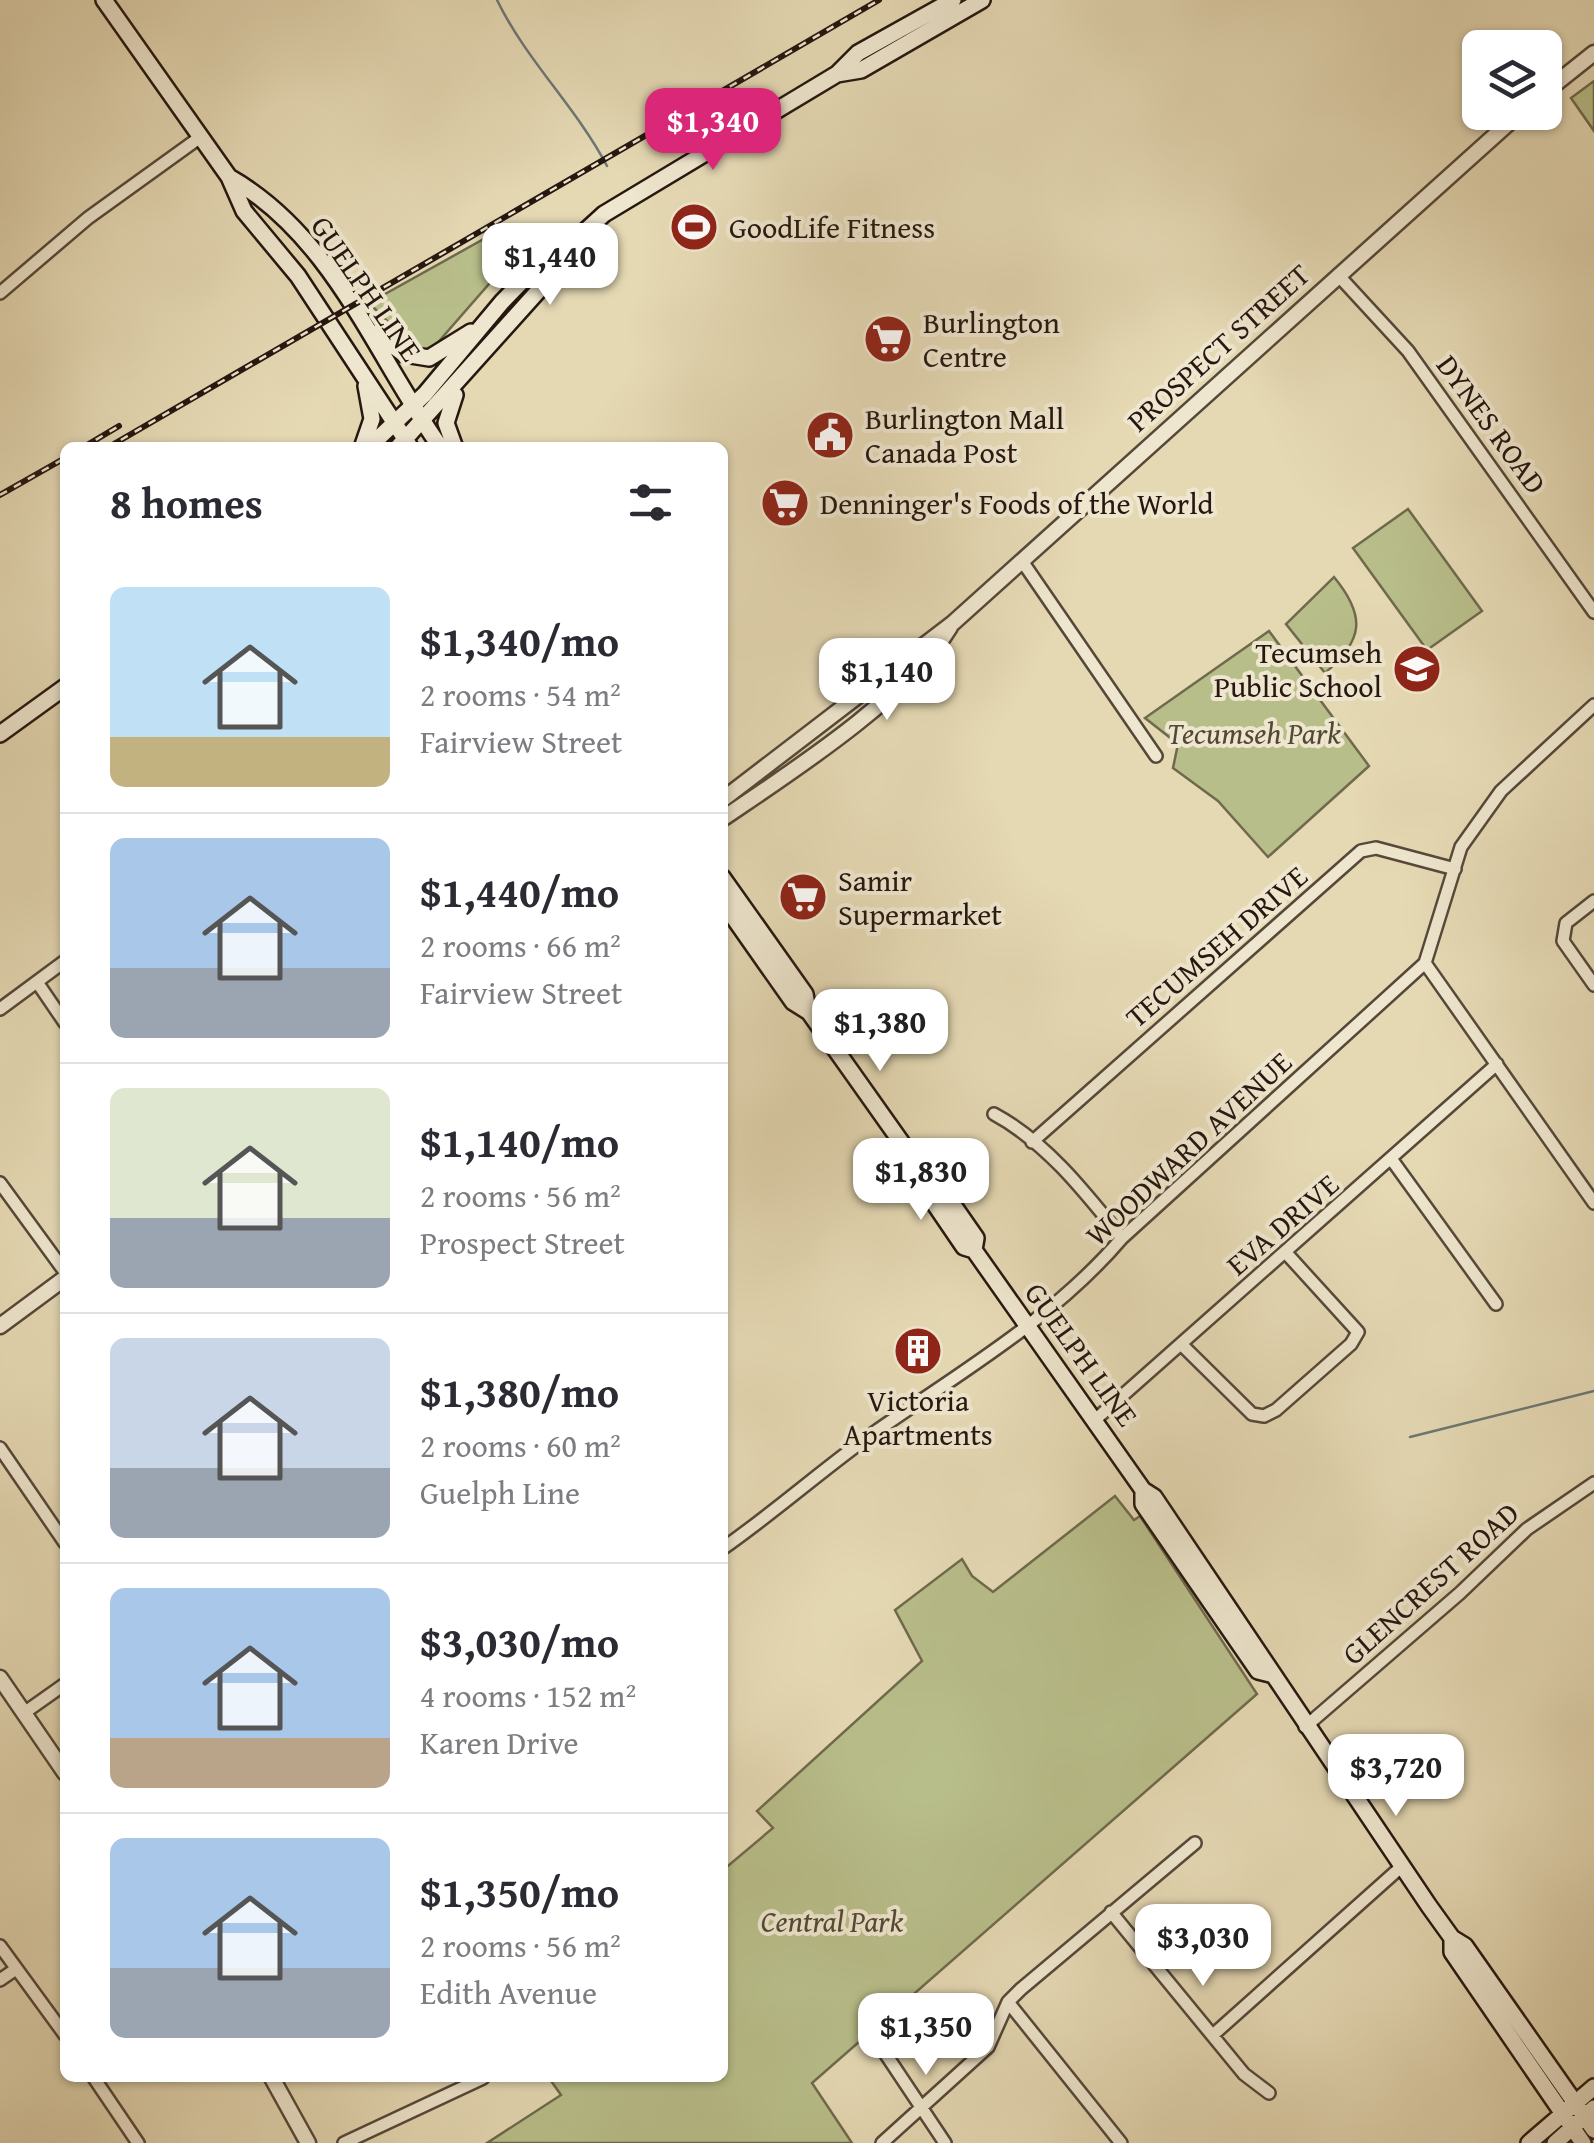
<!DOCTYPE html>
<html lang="en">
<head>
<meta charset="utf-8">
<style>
	body { margin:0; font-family:"Gentium Book Plus",serif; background:#f7f7f7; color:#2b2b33; height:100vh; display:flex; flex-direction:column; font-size:38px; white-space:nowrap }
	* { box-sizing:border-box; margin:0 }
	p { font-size:32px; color:#7c7c81 }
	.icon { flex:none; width:55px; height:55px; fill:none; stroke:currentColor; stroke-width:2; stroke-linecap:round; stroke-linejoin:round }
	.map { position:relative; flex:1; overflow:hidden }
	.side { position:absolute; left:60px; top:442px; width:668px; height:1640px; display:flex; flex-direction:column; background:#fff; border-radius:15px; box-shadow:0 2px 8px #0004 }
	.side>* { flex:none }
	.fabs { position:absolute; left:1462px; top:30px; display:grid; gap:20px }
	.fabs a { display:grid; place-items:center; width:100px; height:100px; border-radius:15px; background:#fff; box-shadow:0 2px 8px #0004; font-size:50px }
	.price { position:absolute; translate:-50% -85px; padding:0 22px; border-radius:20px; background:#fff; color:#222; font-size:32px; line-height:65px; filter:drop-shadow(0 2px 5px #0008) }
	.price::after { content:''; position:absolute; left:50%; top:60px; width:30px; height:22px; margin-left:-15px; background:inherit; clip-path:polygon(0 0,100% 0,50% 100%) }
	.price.on { background:#db2777; color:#fff }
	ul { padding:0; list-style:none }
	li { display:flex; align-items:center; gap:30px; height:250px; padding:0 50px }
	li+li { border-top:2px solid #e1e1e2 }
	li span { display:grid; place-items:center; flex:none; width:280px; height:200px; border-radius:15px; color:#555 }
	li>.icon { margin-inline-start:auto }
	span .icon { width:120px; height:120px; fill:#fffc; stroke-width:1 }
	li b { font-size:42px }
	h2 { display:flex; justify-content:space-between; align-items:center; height:120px; padding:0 50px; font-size:42px }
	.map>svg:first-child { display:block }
	.green { fill:#b8be8a; stroke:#6f6a4d; stroke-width:2.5 }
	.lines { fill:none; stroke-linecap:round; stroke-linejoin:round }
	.stream { stroke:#6d7775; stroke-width:2.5 }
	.minor-casing { stroke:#564839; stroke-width:16 }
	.tertiary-casing { stroke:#564839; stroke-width:19 }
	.secondary-casing { stroke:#261710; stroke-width:20 }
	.minor { stroke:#eee6ce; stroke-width:11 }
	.tertiary { stroke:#eee6ce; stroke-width:14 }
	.secondary { stroke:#eee6ce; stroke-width:15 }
	.rail-casing { stroke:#261710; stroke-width:6 }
	.rail { stroke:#eee6ce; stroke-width:2.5; stroke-dasharray:8; stroke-linecap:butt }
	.labels { text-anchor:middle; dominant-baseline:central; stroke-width:8; stroke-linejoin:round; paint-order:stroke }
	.poi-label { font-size:30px; fill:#261710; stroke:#eee6ce; text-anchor:start }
	.street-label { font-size:30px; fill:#261710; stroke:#eee6ce }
	.park-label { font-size:30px; font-style:italic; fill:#524935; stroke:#eee6ce }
</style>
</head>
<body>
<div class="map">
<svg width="1594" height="2143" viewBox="0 0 1594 2143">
	<rect width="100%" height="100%" fill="#e5d9b4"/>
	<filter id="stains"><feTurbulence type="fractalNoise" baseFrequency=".002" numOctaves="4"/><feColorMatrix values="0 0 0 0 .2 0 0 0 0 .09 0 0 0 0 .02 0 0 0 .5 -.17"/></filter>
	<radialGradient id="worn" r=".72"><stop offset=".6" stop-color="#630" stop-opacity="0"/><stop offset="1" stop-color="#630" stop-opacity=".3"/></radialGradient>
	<path class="green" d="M1594 81V131L1571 98Z
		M498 231 516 253 433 348 417 351 369 303Z
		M1408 509 1482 611 1427 650 1353 548Z
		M1334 577C1366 616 1364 640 1325 673L1286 624Z
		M1269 631 1369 766 1268 857 1218 801 1173 768 1178 744 1145 718Z
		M1115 1496 1134 1520 1140 1516 1257 1694 812 2083 852 2143H487L561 2095 549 2078H722L723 1870 773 1828 757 1811 922 1661 895 1610 962 1559 972 1576 993 1592Z"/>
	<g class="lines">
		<path class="stream" d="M497 0C526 60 576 107 607 166
			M1410 1437 1594 1391"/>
		<g class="minor-casing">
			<path id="minor" d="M1338 275 1408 351 1594 612
				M0 293 88 218 199 138
				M1022 561 1156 756
				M1594 901 1566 923 1563 941 1594 985
				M1425 963 1594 1203
				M37 982 65 1023
				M0 1009 65 961
				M994 1114C1046 1142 1085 1192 1122 1238
				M1032 1142 1361 851 1376 848 1455 869
				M1392 1160 1496 1304
				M0 1183 65 1272
				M1181 1344 1252 1414 1264 1416 1276 1410 1351 1344 1358 1332 1287 1254
				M1096 1419 1497 1064
				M0 1448 65 1543
				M722 1549C775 1512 823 1469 875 1432 961 1372 1054 1318 1122 1238L1425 963 1461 847 1501 791 1594 705
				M24 1713 65 1684
				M1305 1727 1460 1593 1527 1529 1594 1483
				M1111 1912 1244 2074 1269 2093
				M0 1946 65 2035
				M0 1980 16 1969
				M1008 2002 1121 2143
				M1214 2034 1401 1867
				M873 2035 945 2143
				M94 2078 138 2143
				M344 2143 483 2078
				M882 2143 988 2047 1008 2002 1021 1989 1195 1843"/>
		</g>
		<g class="tertiary-casing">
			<path id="tertiary" d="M1545 92 1594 53
				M722 800 953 623 1521 112
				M722 819C791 772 907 698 950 627
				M0 1326 65 1278
				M0 1678 65 1773
				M272 2078 308 2143"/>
		</g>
		<g class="secondary-casing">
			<path id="secondary" d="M104 0 229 177 244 211 298 276 409 445
				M837 74 861 70 982 0
				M229 177C333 236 375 355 441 448
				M376 333 404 354 429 358 471 332
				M362 448 372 419 366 386
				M368 448 425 394 502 302 558 244 570 245
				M397 448 566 260 570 245 604 214 837 74 858 53 953 0
				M455 448 446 423 455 395
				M0 734 65 687
				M722 877 805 994 808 1010
				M722 901 793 1002 809 1012 916 1163 928 1169 976 1238 974 1250
				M916 1163 915 1175 964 1247 974 1250 1143 1490 1154 1497 1429 1906 1452 1938 1465 1946 1594 2130
				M1143 1490V1504L1258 1671 1270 1674
				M1452 1938V1952L1583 2143
				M1529 2143 1594 2087
				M1555 2143 1594 2108"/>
		</g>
		<use href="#minor" class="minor"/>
		<use href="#tertiary" class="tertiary"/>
		<use href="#secondary" class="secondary"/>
		<g class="rail-casing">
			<path id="rail" d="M82 448 119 426
				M107 448 879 0
				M0 495 65 458"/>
		</g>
		<use href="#rail" class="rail"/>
	</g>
	<defs>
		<g id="stadium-disc" transform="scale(2.5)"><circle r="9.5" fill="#8f2418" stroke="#eee6ce"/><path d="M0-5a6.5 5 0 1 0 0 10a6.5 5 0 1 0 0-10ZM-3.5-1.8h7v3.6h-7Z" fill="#fff"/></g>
		<g id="supermarket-disc" transform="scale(2.5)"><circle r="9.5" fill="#8f2418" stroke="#eee6ce"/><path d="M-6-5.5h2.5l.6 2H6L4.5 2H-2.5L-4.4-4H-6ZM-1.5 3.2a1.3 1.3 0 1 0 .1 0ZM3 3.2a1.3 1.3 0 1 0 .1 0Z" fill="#fff"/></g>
		<g id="civic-disc" transform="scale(2.5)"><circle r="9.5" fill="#8f2418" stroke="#eee6ce"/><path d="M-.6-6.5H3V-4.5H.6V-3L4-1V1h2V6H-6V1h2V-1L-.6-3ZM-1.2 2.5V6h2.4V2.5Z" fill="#fff"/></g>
		<g id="school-disc" transform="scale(2.5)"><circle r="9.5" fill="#8f2418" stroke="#eee6ce"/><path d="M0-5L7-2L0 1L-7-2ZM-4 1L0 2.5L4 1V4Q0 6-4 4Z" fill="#fff"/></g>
		<g id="building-disc" transform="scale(2.5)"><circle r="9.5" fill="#8f2418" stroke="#eee6ce"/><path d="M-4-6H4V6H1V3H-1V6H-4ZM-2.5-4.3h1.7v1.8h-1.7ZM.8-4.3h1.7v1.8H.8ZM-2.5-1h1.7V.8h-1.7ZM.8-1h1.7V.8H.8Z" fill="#fff"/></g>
	</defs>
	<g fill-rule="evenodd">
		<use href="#stadium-disc" x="694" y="227"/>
		<use href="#supermarket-disc" x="888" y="339"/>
		<use href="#civic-disc" x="830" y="435"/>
		<use href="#supermarket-disc" x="785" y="503"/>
		<use href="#school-disc" x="1417" y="669"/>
		<use href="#supermarket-disc" x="803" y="897"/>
		<use href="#building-disc" x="918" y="1351"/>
	</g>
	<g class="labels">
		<g class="poi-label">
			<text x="729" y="227">GoodLife Fitness</text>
			<text x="923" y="322">Burlington<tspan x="923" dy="34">Centre</tspan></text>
			<text x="865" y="418">Burlington Mall<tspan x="865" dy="34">Canada Post</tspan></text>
			<text x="820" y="503">Denninger's Foods of the World</text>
			<text x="1382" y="652" text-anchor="end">Tecumseh<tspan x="1382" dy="34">Public School</tspan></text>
			<text x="838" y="880">Samir<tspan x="838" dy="34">Supermarket</tspan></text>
			<text x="918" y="1400" text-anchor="middle">Victoria<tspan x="918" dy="34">Apartments</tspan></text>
		</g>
		<g class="street-label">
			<text transform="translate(367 288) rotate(55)">GUELPH LINE</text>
			<text transform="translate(1218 347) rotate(-42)">PROSPECT STREET</text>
			<text transform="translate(1492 424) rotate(54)">DYNES ROAD</text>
			<text transform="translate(1216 946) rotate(-41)">TECUMSEH DRIVE</text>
			<text transform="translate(1188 1148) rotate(-43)">WOODWARD AVENUE</text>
			<text transform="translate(1282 1224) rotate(-41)">EVA DRIVE</text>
			<text transform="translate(1082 1354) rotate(54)">GUELPH LINE</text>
			<text transform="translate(1430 1583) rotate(-42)">GLENCREST ROAD</text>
		</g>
		<g class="park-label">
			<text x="1254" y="733">Tecumseh Park</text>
			<text x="832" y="1921">Central Park</text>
		</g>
	</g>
	<rect width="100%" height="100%" filter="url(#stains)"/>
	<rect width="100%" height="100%" fill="url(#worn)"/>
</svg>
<div class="fabs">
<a><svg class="icon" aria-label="layers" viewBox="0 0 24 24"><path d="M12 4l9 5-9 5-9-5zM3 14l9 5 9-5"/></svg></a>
</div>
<b class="price on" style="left:713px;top:173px">$1,340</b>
<b class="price" style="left:550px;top:308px">$1,440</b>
<b class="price" style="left:887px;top:723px">$1,140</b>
<b class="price" style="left:880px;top:1074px">$1,380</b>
<b class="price" style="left:921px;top:1223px">$1,830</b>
<b class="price" style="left:1396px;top:1819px">$3,720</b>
<b class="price" style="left:1203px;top:1989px">$3,030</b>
<b class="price" style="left:926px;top:2078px">$1,350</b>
<section class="side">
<h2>8 homes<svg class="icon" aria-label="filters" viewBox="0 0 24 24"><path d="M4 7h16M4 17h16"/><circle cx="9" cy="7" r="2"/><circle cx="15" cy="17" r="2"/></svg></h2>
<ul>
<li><span style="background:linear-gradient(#bfe0f5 75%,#c2b280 0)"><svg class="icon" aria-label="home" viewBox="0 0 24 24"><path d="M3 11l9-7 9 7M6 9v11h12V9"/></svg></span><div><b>$1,340/mo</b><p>2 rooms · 54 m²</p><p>Fairview Street</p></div></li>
<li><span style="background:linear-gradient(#a9c7e8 65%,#9aa5b1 0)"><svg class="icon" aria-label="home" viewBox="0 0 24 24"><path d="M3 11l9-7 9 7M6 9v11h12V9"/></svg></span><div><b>$1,440/mo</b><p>2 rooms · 66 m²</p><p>Fairview Street</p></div></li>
<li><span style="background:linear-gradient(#dfe7d0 65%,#9aa5b1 0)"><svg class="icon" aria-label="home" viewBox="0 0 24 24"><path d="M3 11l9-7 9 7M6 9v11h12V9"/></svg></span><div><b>$1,140/mo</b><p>2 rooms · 56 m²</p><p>Prospect Street</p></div></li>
<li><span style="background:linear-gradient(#c9d6e8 65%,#9aa5b1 0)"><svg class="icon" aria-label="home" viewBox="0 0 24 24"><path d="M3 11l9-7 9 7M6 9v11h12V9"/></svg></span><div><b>$1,380/mo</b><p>2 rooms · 60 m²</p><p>Guelph Line</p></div></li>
<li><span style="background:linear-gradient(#a9c7e8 75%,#b9a48a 0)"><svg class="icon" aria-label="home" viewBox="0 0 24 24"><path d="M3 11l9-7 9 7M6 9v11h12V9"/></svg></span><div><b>$3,030/mo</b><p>4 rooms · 152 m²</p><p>Karen Drive</p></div></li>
<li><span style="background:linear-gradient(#a9c7e8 65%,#9aa5b1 0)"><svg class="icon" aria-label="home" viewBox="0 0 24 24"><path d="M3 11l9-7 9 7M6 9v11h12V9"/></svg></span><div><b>$1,350/mo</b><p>2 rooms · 56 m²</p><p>Edith Avenue</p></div></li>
</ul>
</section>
</div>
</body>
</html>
